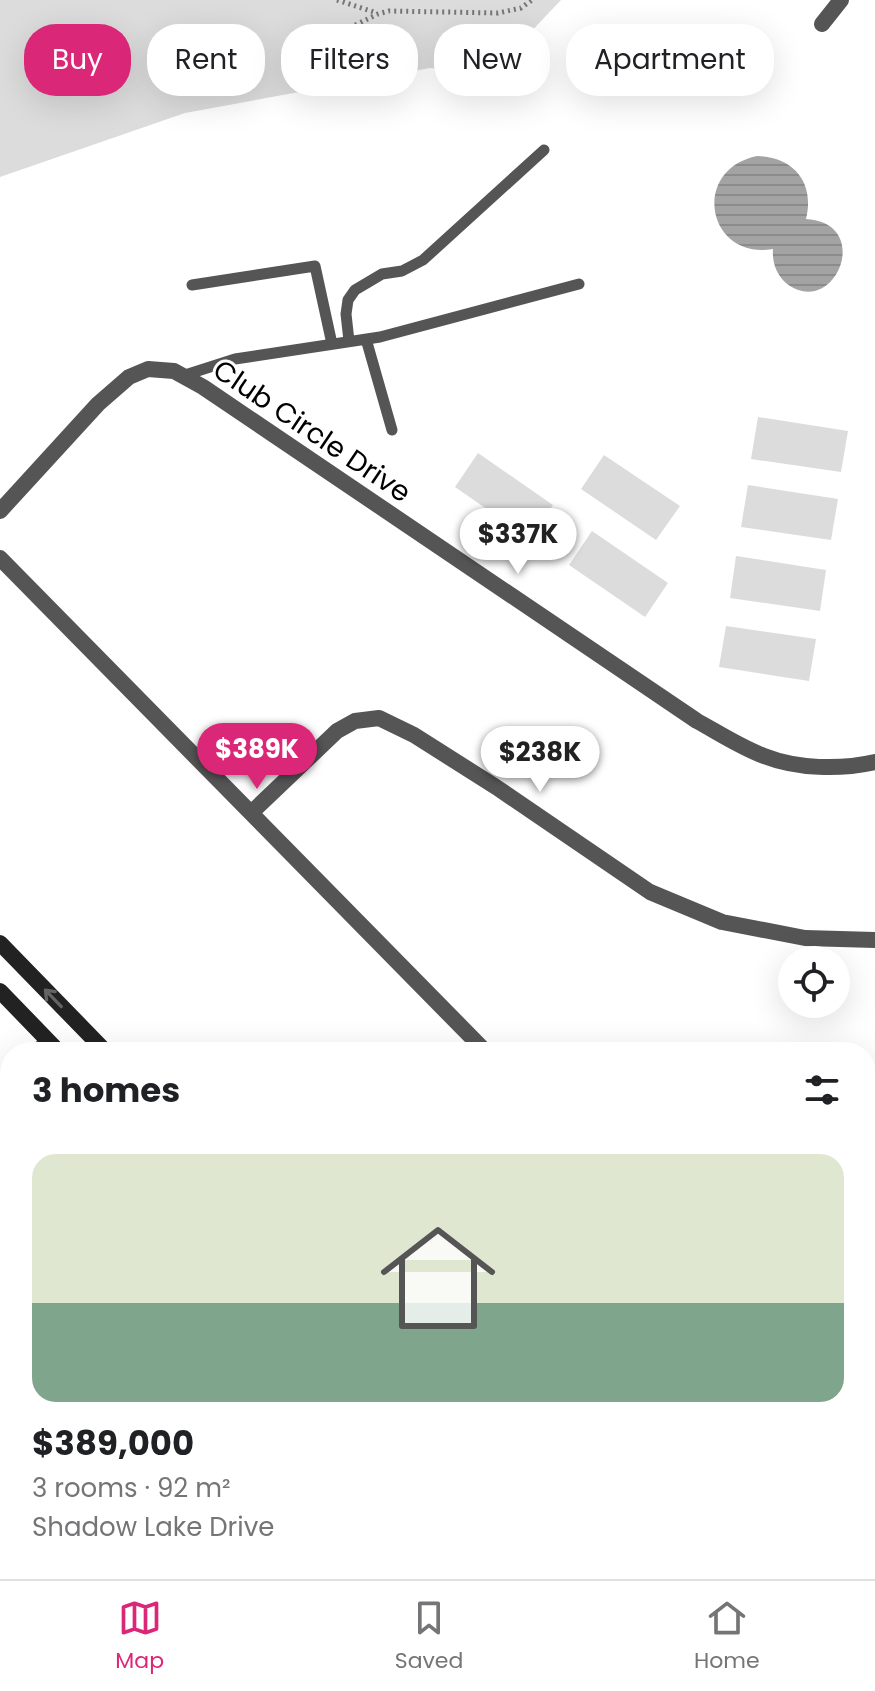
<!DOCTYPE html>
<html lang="en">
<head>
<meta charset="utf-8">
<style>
	body { margin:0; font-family:Poppins,sans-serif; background:#f6f6f6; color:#202124; height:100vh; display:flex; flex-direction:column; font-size:30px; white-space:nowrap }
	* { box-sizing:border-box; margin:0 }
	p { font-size:26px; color:#757577 }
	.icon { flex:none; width:44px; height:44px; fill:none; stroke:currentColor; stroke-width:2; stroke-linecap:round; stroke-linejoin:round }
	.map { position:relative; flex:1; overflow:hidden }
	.panel { position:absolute; left:0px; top:1042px; width:876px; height:538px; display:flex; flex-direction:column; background:#fff; border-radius:32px 32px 0 0; box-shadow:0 8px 32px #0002 }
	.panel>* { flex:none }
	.guide { position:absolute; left:24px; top:24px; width:828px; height:72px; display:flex; gap:16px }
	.controls { position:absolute; left:778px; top:946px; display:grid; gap:16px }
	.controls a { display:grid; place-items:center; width:72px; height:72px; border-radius:50%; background:#fff; box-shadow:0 8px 32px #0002; font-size:40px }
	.price { position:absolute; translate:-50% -68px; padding:0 18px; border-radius:28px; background:#fff; color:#222; font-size:26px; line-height:52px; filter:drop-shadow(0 2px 4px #0008) }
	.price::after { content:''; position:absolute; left:50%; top:48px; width:24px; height:18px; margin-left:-12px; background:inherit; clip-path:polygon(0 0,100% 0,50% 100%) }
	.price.selected { background:#db2777; color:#fff }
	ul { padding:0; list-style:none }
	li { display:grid; align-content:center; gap:16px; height:424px; padding:0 32px }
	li+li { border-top:2px solid #e0e0e0 }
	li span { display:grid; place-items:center; height:248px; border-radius:24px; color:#555 }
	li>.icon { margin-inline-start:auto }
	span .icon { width:144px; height:144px; fill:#fffc; stroke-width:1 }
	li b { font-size:34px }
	h2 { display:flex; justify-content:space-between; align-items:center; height:96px; padding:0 32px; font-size:34px }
	.chip { padding:0 28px; border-radius:32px; background:#fff; box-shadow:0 8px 32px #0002; font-size:28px; line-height:72px }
	.chip.selected { background:#db2777; color:#fff }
	.menu { display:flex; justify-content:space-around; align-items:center; height:112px; border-top:2px solid #e0e0e0; background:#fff; font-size:22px; color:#757577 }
	.menu a { display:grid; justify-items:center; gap:4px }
	.menu .selected { color:#db2777 }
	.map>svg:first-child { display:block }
	.green { fill:#dcdcdc }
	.water { fill:url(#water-rules) }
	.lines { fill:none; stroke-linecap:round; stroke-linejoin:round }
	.path { stroke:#777; stroke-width:5; stroke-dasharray:2 4; stroke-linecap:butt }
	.lane { stroke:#555; stroke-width:11 }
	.street { stroke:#555; stroke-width:16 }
	.secondary { stroke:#222; stroke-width:16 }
	.oneway { stroke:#646464 }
	.labels { text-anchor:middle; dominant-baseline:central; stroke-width:6; stroke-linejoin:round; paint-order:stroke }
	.street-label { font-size:28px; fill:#000; stroke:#fff }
</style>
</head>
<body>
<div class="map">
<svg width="875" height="1579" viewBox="0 0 875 1579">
	<defs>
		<pattern id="water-rules" width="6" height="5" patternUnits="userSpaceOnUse" patternTransform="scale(2)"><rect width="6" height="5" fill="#a3a3a3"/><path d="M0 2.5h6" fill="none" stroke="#8b8b8b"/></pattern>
	</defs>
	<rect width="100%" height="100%" fill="#fff"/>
	<path class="green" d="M0 0H561L508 56 468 72 430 68 185 113 0 177Z
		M758 417 848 431 841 472 751 459Z
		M478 453 553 505 530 539 455 487Z
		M604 455 680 506 656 540 581 489Z
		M748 485 838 499 831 540 741 527Z
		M592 531 668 583 645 617 569 565Z
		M736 556 826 570 820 611 730 598Z
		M726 626 816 639 809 681 719 667Z"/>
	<path class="water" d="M757 156C794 157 815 183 806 219 875 223 834 321 786 283 776 274 772 262 773 249 707 260 690 170 757 156Z"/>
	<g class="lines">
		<path class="path" d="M337 0 377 13
			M339 33 378 14 389 11 498 13 521 8 532 0"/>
		<path class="lane" d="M192 285 315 266 332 344
			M366 339 392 430
			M349 341 346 314 348 300 355 290 382 274 402 271 423 260 544 150
			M182 376 235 359 380 337 579 284
			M34 1052 46 1039
			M0 1088 10 1077
			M0 1190 10 1200
			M65 1579 70 1570"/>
		<path class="street" d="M822 24 841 0
			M0 511 98 404 129 377 148 369 174 371 203 387 697 721C719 733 740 747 764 756 797 769 840 770 875 762
			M0 558 486 1052
			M251 813 337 731 355 721 379 718 414 735 496 787 650 892 722 922 805 938 875 940
			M866 1176 875 1167
			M237 1579 246 1570"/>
		<path class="secondary" d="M0 943 106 1052
			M0 991 59 1052
			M571 1570 580 1579
			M613 1570 622 1579"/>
	</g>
	<defs><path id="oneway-shaft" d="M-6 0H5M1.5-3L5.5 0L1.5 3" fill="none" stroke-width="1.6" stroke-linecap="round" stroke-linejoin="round" transform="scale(2)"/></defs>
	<use class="oneway" href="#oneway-shaft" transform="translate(53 998) rotate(-134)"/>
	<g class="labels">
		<g class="street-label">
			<text transform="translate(312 431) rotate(34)">Club Circle Drive</text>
		</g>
	</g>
</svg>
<div class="controls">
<a><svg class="icon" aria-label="locate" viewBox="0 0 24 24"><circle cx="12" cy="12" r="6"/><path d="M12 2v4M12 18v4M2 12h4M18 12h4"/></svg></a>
</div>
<b class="price" style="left:518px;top:576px">$337K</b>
<b class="price selected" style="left:257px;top:791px">$389K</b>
<b class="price" style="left:540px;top:794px">$238K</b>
<div class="guide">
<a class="chip selected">Buy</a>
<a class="chip">Rent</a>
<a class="chip">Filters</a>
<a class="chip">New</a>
<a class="chip">Apartment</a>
</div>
<section class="panel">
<h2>3 homes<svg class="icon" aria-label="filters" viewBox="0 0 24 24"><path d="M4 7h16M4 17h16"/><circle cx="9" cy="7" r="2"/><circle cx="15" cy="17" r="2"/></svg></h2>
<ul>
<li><span style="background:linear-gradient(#dfe7d0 60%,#7fa58c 0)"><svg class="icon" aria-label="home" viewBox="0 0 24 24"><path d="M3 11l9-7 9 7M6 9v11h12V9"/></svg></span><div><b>$389,000</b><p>3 rooms · 92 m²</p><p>Shadow Lake Drive</p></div></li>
</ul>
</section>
</div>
<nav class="menu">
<a class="selected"><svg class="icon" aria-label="map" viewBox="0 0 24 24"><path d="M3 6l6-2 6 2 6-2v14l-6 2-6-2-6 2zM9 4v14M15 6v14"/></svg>Map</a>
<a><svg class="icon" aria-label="saved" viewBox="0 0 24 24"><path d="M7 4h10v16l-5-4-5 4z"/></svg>Saved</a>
<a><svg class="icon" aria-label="home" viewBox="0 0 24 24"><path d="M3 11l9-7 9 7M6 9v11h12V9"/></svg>Home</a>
</nav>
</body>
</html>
